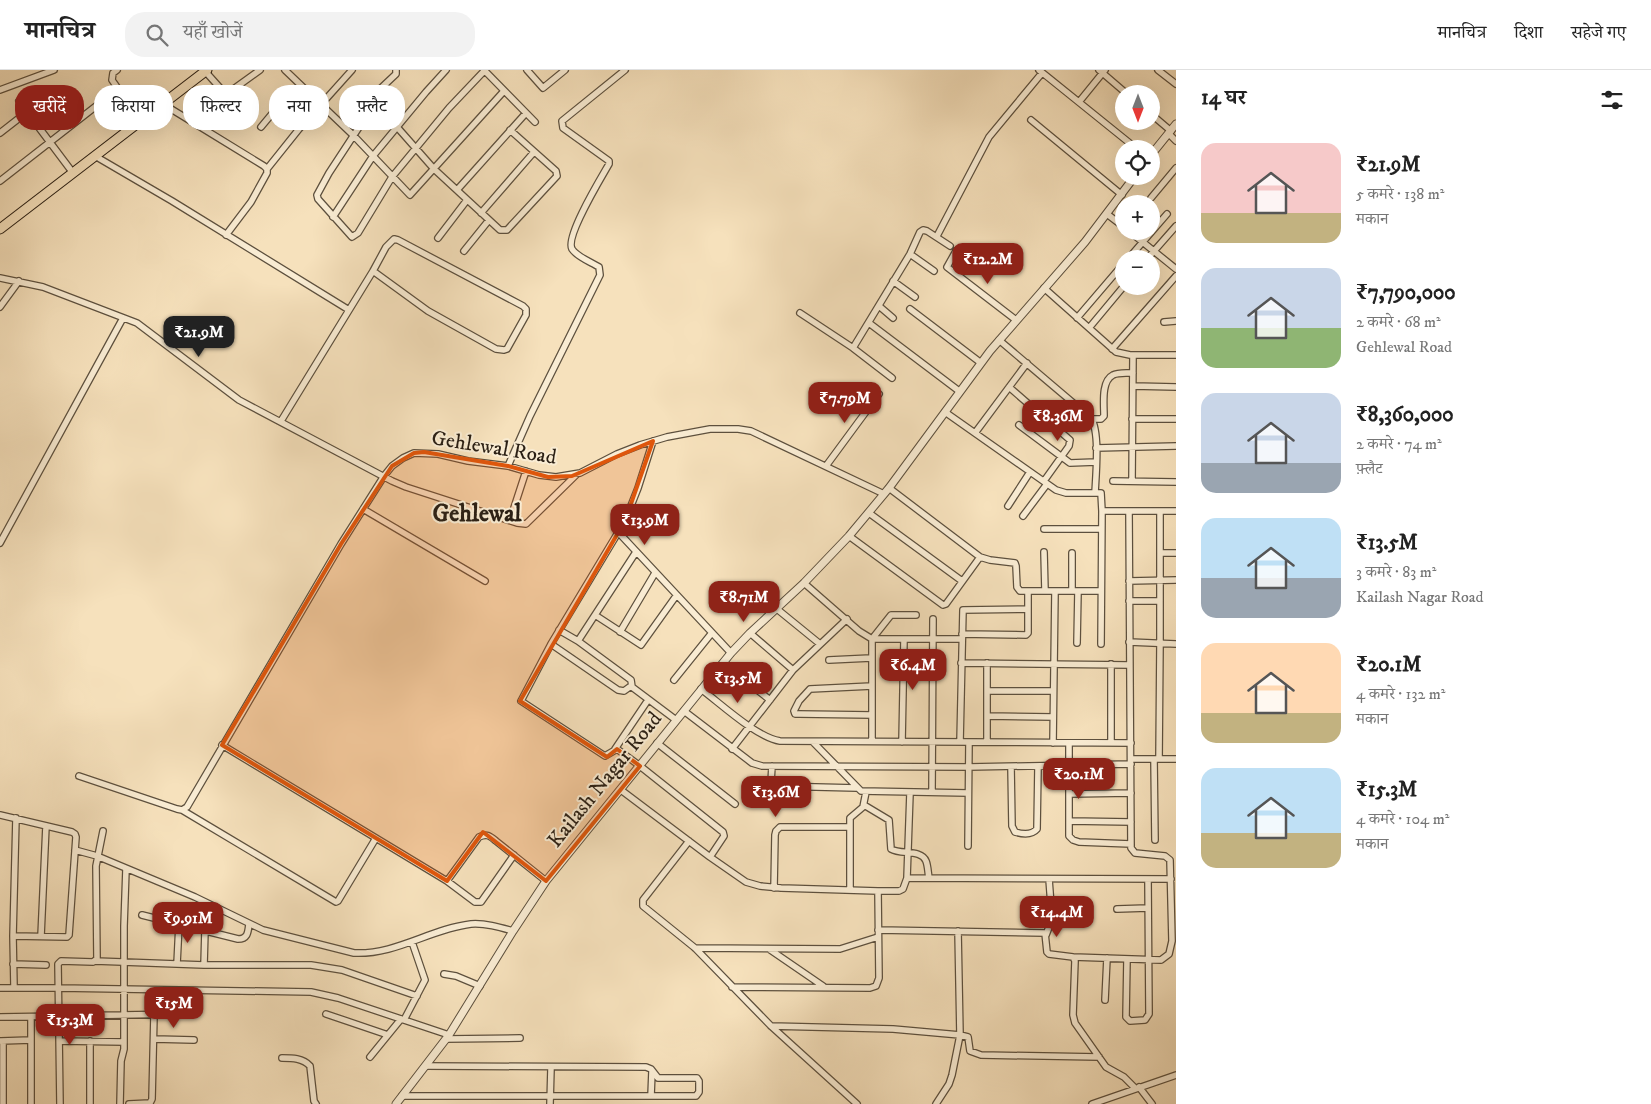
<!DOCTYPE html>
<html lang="hi">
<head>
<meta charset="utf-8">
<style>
	body { margin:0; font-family:"IM FELL DW Pica","Noto Serif Devanagari",serif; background:#f2f2f2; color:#222; height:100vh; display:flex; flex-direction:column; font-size:19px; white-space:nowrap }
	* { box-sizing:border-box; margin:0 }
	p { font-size:16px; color:#767676 }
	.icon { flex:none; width:28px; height:28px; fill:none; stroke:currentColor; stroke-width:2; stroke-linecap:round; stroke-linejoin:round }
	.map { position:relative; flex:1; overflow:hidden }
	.panel { display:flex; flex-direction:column; background:#fff; width:475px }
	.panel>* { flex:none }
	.hud { position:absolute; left:15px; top:15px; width:475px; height:45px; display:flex; gap:10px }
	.needle { width:32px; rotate:180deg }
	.controls { position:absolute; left:1115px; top:15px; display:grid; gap:10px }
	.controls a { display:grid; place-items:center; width:45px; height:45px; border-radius:50%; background:#fff; box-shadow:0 5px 20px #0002; font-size:25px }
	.price { position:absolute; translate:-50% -42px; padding:0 11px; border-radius:10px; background:#8f2418; color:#fff; font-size:16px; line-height:32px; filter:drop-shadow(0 1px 2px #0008) }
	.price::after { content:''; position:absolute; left:50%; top:30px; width:15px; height:11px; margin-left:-8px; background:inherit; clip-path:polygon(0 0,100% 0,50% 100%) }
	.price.active { background:#222; color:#fff }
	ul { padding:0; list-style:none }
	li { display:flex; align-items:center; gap:15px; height:125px; padding:0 25px }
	li span { display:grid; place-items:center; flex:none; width:140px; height:100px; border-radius:15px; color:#555 }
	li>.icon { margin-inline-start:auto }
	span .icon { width:60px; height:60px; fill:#fffc; stroke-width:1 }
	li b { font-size:21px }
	h2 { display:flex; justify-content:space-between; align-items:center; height:60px; padding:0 25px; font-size:21px }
	.chip { padding:0 18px; border-radius:20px; background:#fff; box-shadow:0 5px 20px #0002; font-size:18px; line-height:45px }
	.chip.active { background:#8f2418; color:#fff }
	header { display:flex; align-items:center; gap:30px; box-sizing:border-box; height:70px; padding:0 25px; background:#fff; border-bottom:1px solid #e0e0e0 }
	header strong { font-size:24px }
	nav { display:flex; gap:28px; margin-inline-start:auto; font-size:18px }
	.search { width:350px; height:45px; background:#f2f2f2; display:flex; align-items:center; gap:12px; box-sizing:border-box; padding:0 18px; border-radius:20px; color:#767676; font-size:19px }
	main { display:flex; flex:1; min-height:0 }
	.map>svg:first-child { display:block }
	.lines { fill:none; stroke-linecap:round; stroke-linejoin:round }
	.minor-casing { stroke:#5d503e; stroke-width:8 }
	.tertiary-casing { stroke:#5d503e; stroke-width:9 }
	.primary-casing { stroke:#2a1f14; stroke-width:11 }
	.minor { stroke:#f9ecd3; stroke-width:5.5 }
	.tertiary { stroke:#f9ecd3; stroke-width:7 }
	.primary { stroke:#f6e1bc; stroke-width:9 }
	.marked { fill:#de560c; fill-opacity:0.2; stroke:#de560c; stroke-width:4; stroke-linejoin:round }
	.labels { text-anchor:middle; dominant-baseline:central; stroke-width:4; stroke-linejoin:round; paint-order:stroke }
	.street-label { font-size:21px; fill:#2a1f14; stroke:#f9ecd3 }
	.quarter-label { font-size:24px; font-weight:bold; fill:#2a1f14; stroke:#f9ecd3 }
</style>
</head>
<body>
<header>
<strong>मानचित्र</strong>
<div class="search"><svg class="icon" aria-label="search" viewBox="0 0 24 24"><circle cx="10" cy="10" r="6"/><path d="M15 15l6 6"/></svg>यहाँ खोजें</div>
<nav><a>मानचित्र</a><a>दिशा</a><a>सहेजे गए</a></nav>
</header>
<main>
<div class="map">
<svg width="1176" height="1034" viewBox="0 0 1176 1034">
	<rect width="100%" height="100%" fill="#f6e1bc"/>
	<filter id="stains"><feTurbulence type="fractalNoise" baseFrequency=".004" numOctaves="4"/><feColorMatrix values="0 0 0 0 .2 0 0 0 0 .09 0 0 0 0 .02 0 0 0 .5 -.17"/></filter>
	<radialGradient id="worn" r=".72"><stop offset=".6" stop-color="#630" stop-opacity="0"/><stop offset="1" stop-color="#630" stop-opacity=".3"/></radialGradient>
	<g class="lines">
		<g class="minor-casing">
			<path id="minor" d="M117 0 113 3 112 10 137 46
				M204 0 221 19 228 23 260 0
				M285 0 353 65 410 125 504 21
				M396 0V4L362 36 367 45 329 103 317 125 318 129 352 167 358 163 392 107 449 38 485 0
				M484 0 535 52
				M527 0 543 18 565 0
				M1039 0 1137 79
				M1099 0 1127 24
				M1158 0 1176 14
				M0 20 54 0
				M19 31 73 103
				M1079 32 1105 0
				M163 34 264 96 267 99V103L251 132 226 165
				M1151 44 1171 61
				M1031 50 1122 125
				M261 57 276 39 299 59
				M397 57 434 99 500 160H507L557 106 556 101 510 60
				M0 63 27 42
				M1169 64 1176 71
				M95 86 172 131 349 240
				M267 99 299 59 352 0
				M0 111 118 19
				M457 120 526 43
				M1151 128 1176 98
				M481 143 534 82
				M1107 144 1124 157
				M333 147 373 86 426 22 446 0
				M1129 161 1176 199
				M937 166 989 67 1042 3
				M438 168 467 130
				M464 181 489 150
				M956 181 947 197 1016 250
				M910 184 934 201
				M1128 189 1167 144
				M1147 189 1176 156
				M0 208 43 217 137 253 239 330 392 411 406 417 517 453 526 454 576 405
				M893 211 915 227
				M1044 218 1116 282 1130 285H1176
				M879 236 893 248
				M0 237 19 211
				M910 239 981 293
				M800 243 853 278 892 308
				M1077 248 1124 193
				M1164 252 1176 251
				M869 253 959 321
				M1089 258 1124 216
				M999 270 1091 348C1100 362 1096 404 1095 423
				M853 278 910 184 920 162 923 160 927 161 950 176
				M1112 279 1176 206
				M1133 316 1176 317
				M1009 317 1070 370 1069 376 1044 411
				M945 342 1056 420 1066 423H1101L1102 441H1176
				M1092 349H1101L1104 346C1104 334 1101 311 1113 305 1118 302 1127 303 1133 303
				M1132 349H1176
				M281 351 373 201 428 241 496 279 504 280 507 279 526 245V239L523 236 398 170 394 169 386 177 373 201
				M1019 355 1070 393 1096 392
				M975 363 1027 293
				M653 371 638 418 625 451 551 574 521 631 605 686 617 679 640 696 723 762 724 766 710 787
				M1096 378 1176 376
				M508 396 530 346 600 205 599 197C591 192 577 187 572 179 565 167 601 108 609 94V91L563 58 562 51 625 0
				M826 396 879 324
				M1113 411 1176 412
				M1132 411 1133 285
				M889 418 980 487 990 490 1015 493 1016 496 1017 517 1020 521H1101
				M1008 436 1030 402
				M363 439 485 511
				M869 443 962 511
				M1023 446 1047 414
				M510 450 526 401
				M1044 459H1101
				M619 463 731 583
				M849 466 943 535 946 534 980 487
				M0 473 123 248
				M1044 482 1045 521
				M1160 483H1176
				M1129 511 1176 510
				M804 513 859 561 872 569H962
				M1072 521V483
				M1129 531H1160
				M777 539 820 574
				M595 545 641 575 676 526
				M559 560 578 571 631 610 632 617 676 650
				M620 562 655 503
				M750 563 793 600
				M962 564 1026 565 1028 563V522
				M578 571 636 482
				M1129 572 1176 574
				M1077 573 1078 521
				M551 574 618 620 624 621 631 616
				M1101 574 1102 441
				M829 590 871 588
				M723 593 770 630
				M961 593 1129 595
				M674 610 711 564
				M872 616 810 619 799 631 794 641 795 644H799L872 645
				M701 619C721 634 756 667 780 671L1131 673
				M987 621H1053
				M684 641 752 693 762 696 969 697 1131 694
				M987 646 1053 647
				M872 671V569L891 545H916
				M813 672 861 721 968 723
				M902 672 904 569
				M960 672 963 540 1028 539
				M987 672V593
				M1111 672V594
				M657 673 735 734
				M1053 673 1055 521
				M1069 673V766L1073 770 1079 772 1131 774
				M222 675 447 811 475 832H481L514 785
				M615 679 648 630
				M732 679 793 600 847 549
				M1131 689H1176
				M1154 689 1155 770
				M1159 689 1160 573V441
				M772 696 771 712 774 716 857 718
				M1011 697 1012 756 1015 762C1022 764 1032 765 1037 759L1038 697
				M79 706 177 739 182 740 187 737 341 474 384 406 392 396 403 388 414 383 438 384 468 391 508 396 539 405 556 407 580 403 617 384 640 375 667 367 710 359H738L751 361 884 424
				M621 720 710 787 746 812 760 816 781 818 878 821H899L903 819 907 808 910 723
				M932 722 933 549
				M1069 724 1131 723
				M864 735 889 750 891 779C901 785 921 779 926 791 928 796 928 803 929 808
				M182 740 336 832 338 831 376 768
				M0 745 72 762 75 764 76 767 69 865 67 867 13 866 14 917
				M1069 751 1131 752
				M689 771 643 830V836L695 878 771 956 857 1034
				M968 776 969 672
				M75 780 97 786 195 827 263 860 354 883C396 885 430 859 471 854 485 853 499 857 513 861
				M907 808 1171 809
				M447 811 479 767C487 763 490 766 496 771L546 811
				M774 818 775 765 776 761 780 757H849
				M850 820V748L863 737 866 722
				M1117 839 1148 838
				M142 845 238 869C248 869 248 862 249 854
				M878 860 1045 863 1047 882 1049 884 1073 887 1075 891 1073 945 1075 953 1106 997 1124 1007 1135 1018
				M1046 865 1052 849 1049 809
				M13 866 16 748
				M41 866 46 756
				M695 878 840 879 878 867
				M769 879 823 916
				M1073 887 1161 890 1169 884 1172 871 1170 790 1165 786 1135 783 1131 778 1129 441
				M1127 889 1126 947 1130 951 1145 950 1149 944 1148 810
				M95 891 204 895H311L342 900 417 926
				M13 894 46 895
				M177 894 179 854
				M204 895 205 860
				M444 904 456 906 480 916
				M732 917 870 918 876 916 879 908 878 821
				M0 918H59L311 922 338 928 449 965
				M1105 930 1107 888
				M326 944 388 965
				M0 947 182 944
				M31 947V1034
				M404 950 425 910 412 872
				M771 956 893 959 960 965 968 967 970 981 981 985 1099 987
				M154 969 194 970
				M446 969 520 968
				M1 971 31 970
				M3 971V1034
				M60 971 124 972
				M370 987 401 949
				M282 988C292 988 303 988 310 996L314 1031 316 1034
				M1139 1017 1152 1034
				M402 1026H696L699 1022V1011L697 1008H658L651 999 646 997 426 996
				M651 1026 652 1001
				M60 1034 58 894 61 891 93 892 97 889 96 796 103 761
				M90 1034V971
				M120 1034 121 991 124 979V856L126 799
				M129 1034 150 1033 152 1029 154 945
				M550 1034 551 998
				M936 1034 949 1014 952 1005 960 965 958 861
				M1092 1034 1176 1005"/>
		</g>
		<g class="tertiary-casing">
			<path id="tertiary" d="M1151 85 1176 54
				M396 1034 449 965 513 861 546 811 731 583 750 563 804 513 849 466 889 418 990 281 1085 172 1135 106"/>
		</g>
		<g class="primary-casing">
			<path id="primary" d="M0 159 207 0"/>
		</g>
		<use href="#minor" class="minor"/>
		<use href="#tertiary" class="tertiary"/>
		<use href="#primary" class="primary"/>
	</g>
	<path class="marked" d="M653 371 625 451 520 631 607 687 617 679 640 696 546 811 483 762 447 811 222 675 341 474 392 396 414 383 424 382 508 396 548 407 572 406Z"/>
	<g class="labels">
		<g class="street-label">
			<text transform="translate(494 378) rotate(9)">Gehlewal Road</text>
			<text transform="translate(605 710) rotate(-51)">Kailash Nagar Road</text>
		</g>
		<g class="quarter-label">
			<text x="477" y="444">Gehlewal</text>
		</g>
	</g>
	<rect width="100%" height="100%" filter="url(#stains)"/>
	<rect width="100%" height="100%" fill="url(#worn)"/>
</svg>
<div class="controls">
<a><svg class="needle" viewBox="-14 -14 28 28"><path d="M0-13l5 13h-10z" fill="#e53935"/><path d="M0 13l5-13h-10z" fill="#767676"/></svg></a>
<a><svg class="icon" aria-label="locate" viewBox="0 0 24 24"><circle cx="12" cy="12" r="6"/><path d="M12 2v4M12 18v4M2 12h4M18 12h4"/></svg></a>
<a>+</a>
<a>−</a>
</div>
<b class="price" style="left:988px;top:215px">₹12.2M</b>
<b class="price active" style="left:199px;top:288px">₹21.9M</b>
<b class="price" style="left:845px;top:354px">₹7.79M</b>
<b class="price" style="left:1058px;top:372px">₹8.36M</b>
<b class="price" style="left:645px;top:476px">₹13.9M</b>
<b class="price" style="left:744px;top:553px">₹8.71M</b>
<b class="price" style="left:913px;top:621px">₹6.4M</b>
<b class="price" style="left:738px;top:634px">₹13.5M</b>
<b class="price" style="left:1079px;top:730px">₹20.1M</b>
<b class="price" style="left:776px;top:748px">₹13.6M</b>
<b class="price" style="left:1057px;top:868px">₹14.4M</b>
<b class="price" style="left:188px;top:874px">₹9.91M</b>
<b class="price" style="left:174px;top:959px">₹15M</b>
<b class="price" style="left:70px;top:976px">₹15.3M</b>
<div class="hud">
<a class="chip active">खरीदें</a>
<a class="chip">किराया</a>
<a class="chip">फ़िल्टर</a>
<a class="chip">नया</a>
<a class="chip">फ़्लैट</a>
</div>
</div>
<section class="panel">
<h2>14 घर<svg class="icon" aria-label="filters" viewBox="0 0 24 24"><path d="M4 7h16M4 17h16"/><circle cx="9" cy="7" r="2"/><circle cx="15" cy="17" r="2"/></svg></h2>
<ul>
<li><span style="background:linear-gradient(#f6c9c9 70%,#c2b280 0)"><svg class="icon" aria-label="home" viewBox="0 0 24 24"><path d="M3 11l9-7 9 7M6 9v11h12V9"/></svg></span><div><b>₹21.9M</b><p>5 कमरे · 138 m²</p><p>मकान</p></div></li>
<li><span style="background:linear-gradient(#c9d6e8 60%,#8fb573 0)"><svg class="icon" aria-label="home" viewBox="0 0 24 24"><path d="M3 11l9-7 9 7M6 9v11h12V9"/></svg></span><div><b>₹7,790,000</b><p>2 कमरे · 68 m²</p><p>Gehlewal Road</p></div></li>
<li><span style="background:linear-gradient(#c9d6e8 70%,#9aa5b1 0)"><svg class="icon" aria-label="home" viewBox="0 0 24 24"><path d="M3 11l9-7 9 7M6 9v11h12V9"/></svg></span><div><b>₹8,360,000</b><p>2 कमरे · 74 m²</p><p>फ़्लैट</p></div></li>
<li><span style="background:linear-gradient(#bfe0f5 60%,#9aa5b1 0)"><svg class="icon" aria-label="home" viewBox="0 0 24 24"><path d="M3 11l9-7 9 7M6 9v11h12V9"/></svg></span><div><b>₹13.5M</b><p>3 कमरे · 83 m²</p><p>Kailash Nagar Road</p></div></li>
<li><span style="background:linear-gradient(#ffd9b3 70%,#c2b280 0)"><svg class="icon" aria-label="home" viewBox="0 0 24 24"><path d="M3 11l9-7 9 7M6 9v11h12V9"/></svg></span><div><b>₹20.1M</b><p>4 कमरे · 132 m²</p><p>मकान</p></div></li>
<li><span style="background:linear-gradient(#bfe0f5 65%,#c2b280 0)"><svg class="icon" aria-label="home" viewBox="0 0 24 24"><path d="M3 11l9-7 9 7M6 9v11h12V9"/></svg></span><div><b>₹15.3M</b><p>4 कमरे · 104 m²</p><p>मकान</p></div></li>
</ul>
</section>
</main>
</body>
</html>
